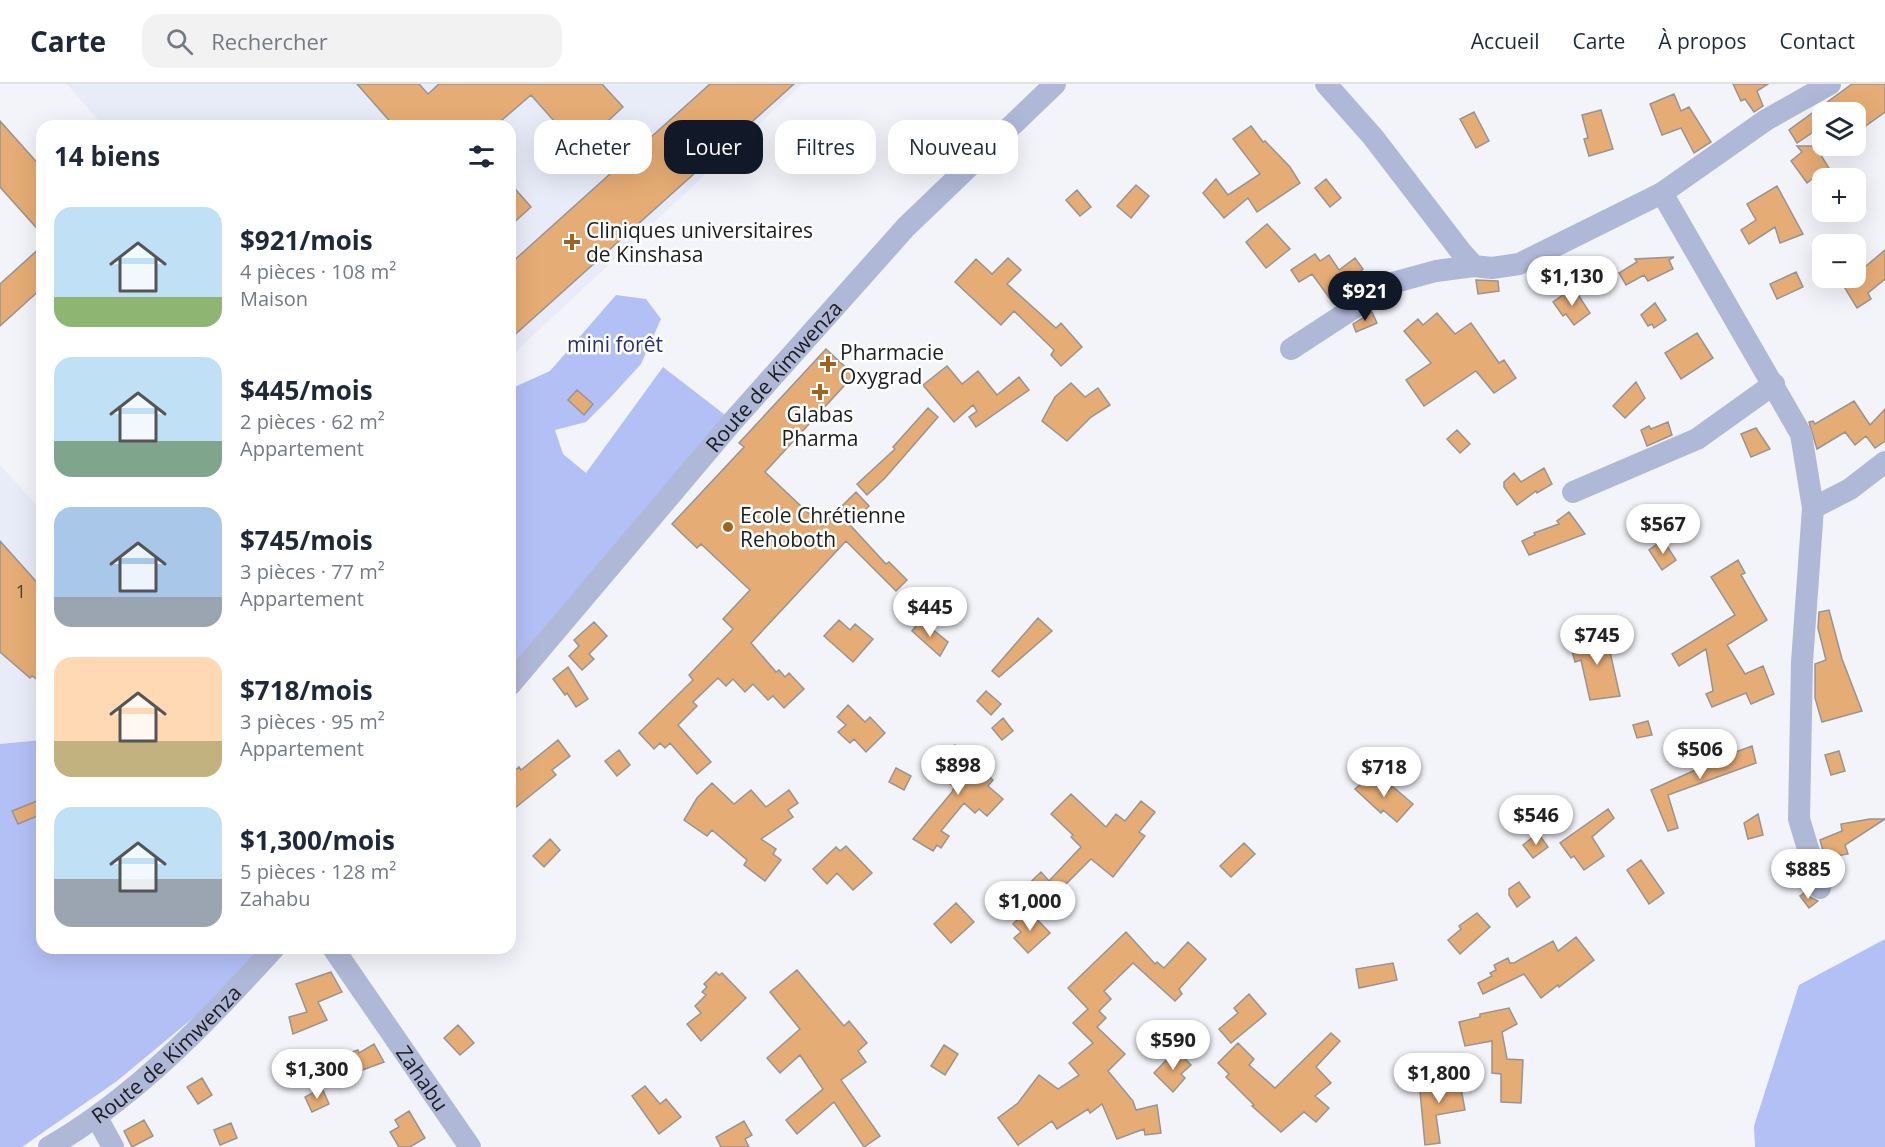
<!DOCTYPE html>
<html lang="fr">
<head>
<meta charset="utf-8">
<style>
	body { margin:0; font-family:"Open Sans",sans-serif; background:#f2f2f3; color:#1f2937; height:100vh; display:flex; flex-direction:column; font-size:22px; white-space:nowrap }
	* { box-sizing:border-box; margin:0 }
	p { font-size:20px; color:#747a83 }
	.icon { flex:none; width:33px; height:33px; fill:none; stroke:currentColor; stroke-width:2; stroke-linecap:round; stroke-linejoin:round }
	.map { position:relative; flex:1; overflow:hidden }
	.panel { position:absolute; left:36px; top:36px; width:480px; height:834px; display:flex; flex-direction:column; background:#fff; border-radius:18px; box-shadow:0 6px 24px #0002 }
	.panel>* { flex:none }
	.top-card { position:absolute; left:534px; top:36px; width:570px; height:54px; display:flex; gap:12px }
	.fabs { position:absolute; left:1812px; top:18px; display:grid; gap:12px }
	.fabs a { display:grid; place-items:center; width:54px; height:54px; border-radius:12px; background:#fff; box-shadow:0 6px 24px #0002; font-size:30px }
	.price { position:absolute; translate:-50% -51px; padding:0 14px; border-radius:21px; background:#fff; color:#222; font-size:20px; line-height:39px; filter:drop-shadow(0 2px 3px #0008) }
	.price::after { content:''; position:absolute; left:50%; top:36px; width:18px; height:14px; margin-left:-9px; background:inherit; clip-path:polygon(0 0,100% 0,50% 100%) }
	.price.current { background:#111827; color:#fff }
	ul { padding:0; list-style:none }
	li { display:flex; align-items:center; gap:18px; height:150px; padding:0 18px }
	li span { display:grid; place-items:center; flex:none; width:168px; height:120px; border-radius:18px; color:#555 }
	li>.icon { margin-inline-start:auto }
	span .icon { width:72px; height:72px; fill:#fffc; stroke-width:1 }
	li b { font-size:26px }
	h2 { display:flex; justify-content:space-between; align-items:center; height:72px; padding:0 18px; font-size:26px }
	.chip { padding:0 21px; border-radius:18px; background:#fff; box-shadow:0 6px 24px #0002; font-size:21px; line-height:54px }
	.chip.current { background:#111827; color:#fff }
	header { display:flex; align-items:center; gap:36px; box-sizing:border-box; height:84px; padding:0 30px; background:#fff; border-bottom:2px solid #e0e1e3 }
	header strong { font-size:28px }
	nav { display:flex; gap:33px; margin-inline-start:auto; font-size:21px }
	.search { width:420px; height:54px; background:#f2f2f3; display:flex; align-items:center; gap:15px; box-sizing:border-box; padding:0 21px; border-radius:18px; color:#747a83; font-size:22px }
	.map>svg:first-child { display:block }
	.built { fill:#e8ebf8 }
	.green { fill:#b3c0f5 }
	.building { fill:#e6ac75; stroke:#989491; stroke-width:1.5 }
	.lines { fill:none; stroke-linecap:round; stroke-linejoin:round }
	.minor { stroke:#b0b8d7; stroke-width:22 }
	.poi-dot { fill:#9d6322; stroke:#fff; stroke-width:2 }
	.labels { text-anchor:middle; dominant-baseline:central; stroke-width:5; stroke-linejoin:round; paint-order:stroke }
	.number-label { font-size:18px; fill:#4e4134 }
	.poi-label { font-size:21px; fill:#1c1d1e; stroke:#fff; text-anchor:start }
	.park-label { font-size:21px; fill:#292f7c; stroke:#fff }
	.street-label { font-size:21px; fill:#1c1d1e; stroke:#fff }
</style>
</head>
<body>
<header>
<strong>Carte</strong>
<div class="search"><svg class="icon" aria-label="search" viewBox="0 0 24 24"><circle cx="10" cy="10" r="6"/><path d="M15 15l6 6"/></svg>Rechercher</div>
<nav><a>Accueil</a><a>Carte</a><a>À propos</a><a>Contact</a></nav>
</header>
<div class="map">
<svg width="1885" height="1063" viewBox="0 0 1885 1063">
	<rect width="100%" height="100%" fill="#f3f4f9"/>
	<path class="built" d="M67 0H802L510 273V42H103Z
		M0 381 42 427V656L7 660H0Z"/>
	<path class="green" d="M616 211 646 215 661 235 641 280 609 315 586 338 555 346 563 370 586 389 663 283 733 337 510 601V305L550 287Z
		M42 656V864H261L210 920 117 997 22 1063H0V660Z
		M1885 855V1063H1755L1754 1042 1799 901Z"/>
	<path class="building" d="M357 0H419L428 10 439 0H602L623 23 608 37 616 46 586 73 531 11 495 42H394Z
		M710 0H794L510 255V180Z
		M1733 0H1768L1757 7 1763 22 1754 28 1745 15 1741 17Z
		M1852 0H1885V28L1856 49V28H1822V42L1797 59 1789 46Z
		M1674 10 1681 27 1689 23 1711 58 1694 69 1681 44 1662 51 1650 20Z
		M1601 26 1613 65 1589 72 1584 55 1588 54 1582 31Z
		M1474 28 1489 57 1476 64 1460 35Z
		M0 37 42 84V150L0 103Z
		M1251 42 1263 58 1265 57 1290 83 1300 99 1257 128 1248 114 1224 134 1203 109 1216 95 1228 111 1260 90 1233 55Z
		M1797 62H1822V73L1832 89 1819 97 1816 92 1807 99 1791 77 1802 68Z
		M1326 95 1341 114 1330 123 1315 104Z
		M510 99 531 123 510 142Z
		M1136 101 1149 112 1131 134 1117 122Z
		M1777 102 1803 150 1780 159 1775 143 1749 160 1741 146 1756 136 1747 120Z
		M1077 106 1091 123 1080 132 1066 116Z
		M1267 140 1290 165 1266 184 1246 158Z
		M42 162V204L0 242V200Z
		M1885 166V195L1868 209 1871 215 1857 224 1843 201 1861 191 1859 188Z
		M1315 170 1320 177 1329 171 1339 186 1355 174 1363 185 1342 202 1347 208 1333 219 1312 190 1299 198 1291 186Z
		M1674 173 1669 176 1673 185 1648 197 1644 191 1626 201 1619 189 1637 178 1635 175Z
		M1008 174 1021 186 1007 200 1056 244 1061 239 1082 263 1061 282 1051 271 1054 266 1014 227 1001 241 955 198 976 175 992 190Z
		M1796 188 1803 203 1777 215 1770 200Z
		M1476 196 1498 197 1499 207 1478 210Z
		M1570 206H1575L1590 229 1574 241 1566 230 1563 232 1553 218Z
		M1655 219 1666 236 1654 244 1652 240 1648 242 1641 231Z
		M1372 228 1377 239 1356 248 1353 240Z
		M1437 229 1455 250 1471 239 1499 279 1504 276 1516 294 1494 309 1476 287 1424 322 1406 296 1431 279 1404 247 1418 235 1423 241Z
		M1697 249 1713 274 1681 295 1665 269Z
		M826 265 854 291 765 388 822 442 856 408 869 422 850 441 886 480 889 478 907 496 896 507 846 457 751 559 776 588 779 586 785 593 789 589 804 605 784 624 773 612 768 616 753 600 745 608 733 595 726 602 718 594 693 618 697 622 678 641 711 678 697 690 670 659 665 664 660 659 654 665 639 649 693 596 689 591 733 545 723 535 750 506 701 460 697 464 672 440 744 363 739 359Z
		M947 282 962 300 978 287 997 311 1019 293 1029 306 976 343 969 333 977 327 973 321 954 338 923 301Z
		M1636 298 1645 314 1625 334 1613 322Z
		M1071 299 1085 313 1098 304 1110 321 1091 333 1067 357 1042 337 1055 313Z
		M577 306 593 320 584 331 568 316Z
		M1854 317 1870 341 1885 325V357L1875 364 1866 352 1855 361 1845 348 1817 365 1809 338 1813 337 1815 340Z
		M928 324 938 333 885 394 867 411 857 400 895 365 893 363Z
		M1668 338 1672 351 1647 362 1641 346 1649 342 1651 345Z
		M1756 344 1770 365 1751 373 1741 350Z
		M1457 346 1470 360 1460 369 1447 355Z
		M1544 384 1552 400 1537 409 1536 407 1517 421 1504 403V398L1514 389 1521 398Z
		M1569 428 1585 450 1529 471 1522 457 1535 451 1534 449 1559 440 1557 437Z
		M1663 456 1676 476 1662 486 1649 466Z
		M0 457 42 504V599L32 592 30 594 0 568Z
		M1738 476 1745 489 1741 491 1767 536 1727 561 1745 590 1763 582 1774 610 1751 620 1746 609 1712 623 1706 610 1713 607 1706 565 1679 582 1672 570 1735 531 1711 493Z
		M1829 526 1842 575 1862 627 1822 638 1815 614V580L1826 576 1818 544 1819 528Z
		M1038 534 1052 547 999 593 992 587Z
		M839 536 850 546 855 540 873 555 853 578 824 552Z
		M921 536 948 558 940 572 912 547Z
		M594 538 607 552 589 570 594 575 582 586 569 572 579 562 574 556Z
		M1610 550 1614 568H1610L1620 612 1590 616 1581 576 1575 578 1570 559Z
		M568 583 588 615 576 623 567 609 565 611 553 595Z
		M986 607 1001 620 991 631 977 617Z
		M848 621 865 638 870 633 885 649 866 668 854 655 850 659 838 648 846 641 837 633Z
		M1003 634 1013 647 1002 656 992 644Z
		M1648 637 1652 651 1637 654 1633 641Z
		M558 656 570 672 552 686 556 691 510 728V691L519 683 521 686Z
		M955 661 993 696 988 702 1003 715 987 732 979 725 975 729 964 719 941 747 949 752 941 764 937 761 933 767 913 755 952 708 954 703 933 686Z
		M1752 662 1756 679 1668 711 1678 744 1668 747 1651 706 1702 683 1700 678 1720 669 1722 673Z
		M619 666 630 681 617 692 605 677Z
		M1839 667 1845 687 1831 691 1825 671Z
		M896 684 911 692 904 706 889 698Z
		M1372 690 1388 707 1392 702 1413 720 1397 738 1383 726 1381 729 1355 705Z
		M712 699 734 720 751 706 766 723 789 706 798 719 788 726 793 733 761 755 776 765 773 770 781 776 765 797 744 781 747 776 712 746 707 752 684 736 697 714Z
		M1071 710 1106 743 1116 730 1125 737 1141 717 1155 728 1139 748 1145 752 1113 793 1091 775 1057 809 1051 803 1030 824 1017 811 1041 788 1049 797 1081 763 1071 753 1073 751 1051 730Z
		M42 715V730L18 740 12 727Z
		M1608 725 1614 734 1592 753 1604 772 1584 786 1574 772 1571 774 1560 759Z
		M1758 730 1763 751 1748 755 1744 739Z
		M1870 735H1885L1845 761 1848 770 1825 774 1820 756 1842 747 1841 740Z
		M1538 749 1548 763 1533 774 1523 761Z
		M550 755 560 766 544 783 533 772Z
		M1244 759 1255 770 1231 793 1220 782Z
		M846 762 872 789 853 806 837 789 827 800 813 785 836 763 840 767Z
		M1641 776 1664 809 1649 820 1627 786Z
		M1519 798 1530 813 1517 823 1509 811V805Z
		M1807 807 1810 813 1818 817 1809 824 1800 812Z
		M956 819 974 838 951 859 934 840Z
		M1028 826 1050 849 1028 869 1014 854 1021 848 1013 840Z
		M1477 829 1490 843 1460 870 1448 856 1461 845 1459 842Z
		M1126 848 1155 880 1157 878 1164 884 1188 858 1206 875 1179 905 1182 910 1175 917 1133 879 1104 907 1111 915 1099 927 1106 934 1097 943 1125 970 1108 987 1133 1017 1136 1026 1157 1021 1161 1049 1145 1051 1144 1045 1117 1055 1102 1020 1090 1029 1088 1025 1057 1045 1052 1037 1018 1061 998 1034 1018 1019 1039 991 1058 1005 1079 991 1069 979 1093 959 1073 939 1088 925 1068 904Z
		M1576 853 1594 876 1559 903 1558 901 1541 914 1524 890 1483 910 1478 899 1492 892 1490 889 1496 886 1494 881 1508 874 1510 879H1514L1553 857 1558 867Z
		M1393 879 1397 896 1359 904 1356 885Z
		M797 886 844 942 849 937 867 959 858 967 866 978 841 996 880 1052 864 1063 834 1018 797 1050 786 1036 823 1005 800 971 780 989 767 974 800 945 770 908Z
		M331 888 342 908 318 918 327 936 293 950 289 933 307 928 296 900Z
		M716 888 719 891 722 889 746 914 701 957 687 940 701 929 695 922 706 911 702 908 707 903 704 900Z
		M1249 910 1266 930 1231 959 1219 945 1238 929 1234 924Z
		M1509 924 1517 940 1502 948 1507 975 1523 976 1521 1019 1501 1018V990L1492 989V957L1465 962 1459 938 1480 933V930Z
		M458 941 474 959 460 971 444 954Z
		M1331 949 1340 957 1316 983 1331 999 1315 1012 1329 1024 1316 1038 1304 1028 1281 1048 1252 1022 1254 1021 1226 993 1229 990 1218 979 1238 959 1254 975 1249 981 1275 1004Z
		M374 960 384 978 346 992 338 973 358 966 359 969Z
		M944 961 958 970 945 991 931 982Z
		M1176 966 1191 981 1181 990 1185 994 1173 1008 1154 989Z
		M202 994 212 1011 198 1020 187 1003Z
		M1459 994 1465 1026 1436 1031 1440 1059 1425 1061 1419 997Z
		M645 1002 660 1020 666 1015 681 1033 659 1050 632 1012Z
		M322 1004 329 1020 312 1028 305 1013Z
		M409 1027 425 1054 410 1063H399L390 1048 399 1043 395 1036Z
		M144 1036 153 1052 132 1063 124 1047Z
		M744 1037 752 1051 745 1055 749 1063H721L716 1053Z
		M231 1039 237 1054 220 1061 214 1046Z"/>
	<g class="lines">
		<g class="minor">
			<path d="M1326 0 1373 53 1462 169 1474 182 1492 184 1519 180 1662 109 1766 36 1830 0"/>
			<path d="M1662 109 1801 350 1813 424 1802 578 1799 735 1820 804"/>
			<path d="M1291 265 1392 199 1436 187 1474 182"/>
			<path d="M1573 408 1697 355 1774 300"/>
			<path d="M1813 424 1850 405 1885 378"/>
			<path id="s1" d="M510 601 733 337 906 143 1055 0"/>
			<path id="s2" d="M333 864 470 1063"/>
			<path d="M101 1041 113 1063"/>
			<path id="s3" d="M49 1063C136 1013 207 938 274 864"/>
		</g>
	</g>
	<g class="poi-dot">
		<path d="M569 149h6v6h6v6h-6v6h-6v-6h-6v-6h6z"/>
		<path d="M825 271h6v6h6v6h-6v6h-6v-6h-6v-6h6z"/>
		<path d="M817 299h6v6h6v6h-6v6h-6v-6h-6v-6h6z"/>
		<circle cx="728" cy="443" r="6"/>
	</g>
	<g class="labels">
		<g class="number-label">
			<text x="21" y="507">1</text>
		</g>
		<g class="poi-label">
			<text x="586" y="146">Cliniques universitaires<tspan x="586" dy="24">de Kinshasa</tspan></text>
			<text x="840" y="268">Pharmacie<tspan x="840" dy="24">Oxygrad</tspan></text>
			<text x="820" y="330" text-anchor="middle">Glabas<tspan x="820" dy="24">Pharma</tspan></text>
			<text x="740" y="431">Ecole Chrétienne<tspan x="740" dy="24">Rehoboth</tspan></text>
		</g>
		<g class="park-label">
			<text x="615" y="260">mini forêt</text>
		</g>
		<g class="street-label">
			<text stroke="none"><textPath href="#s1" startOffset="406">Route de Kimwenza</textPath></text>
			<text stroke="none"><textPath href="#s3" startOffset="150">Route de Kimwenza</textPath></text>
			<text stroke="none"><textPath href="#s2" startOffset="158">Zahabu</textPath></text>
		</g>
	</g>
</svg>
<div class="fabs">
<a><svg class="icon" aria-label="layers" viewBox="0 0 24 24"><path d="M12 4l9 5-9 5-9-5zM3 14l9 5 9-5"/></svg></a>
<a>+</a>
<a>−</a>
</div>
<b class="price" style="left:1572px;top:223px">$1,130</b>
<b class="price current" style="left:1365px;top:238px">$921</b>
<b class="price" style="left:1663px;top:471px">$567</b>
<b class="price" style="left:930px;top:554px">$445</b>
<b class="price" style="left:1597px;top:582px">$745</b>
<b class="price" style="left:1700px;top:696px">$506</b>
<b class="price" style="left:958px;top:712px">$898</b>
<b class="price" style="left:1384px;top:714px">$718</b>
<b class="price" style="left:1536px;top:762px">$546</b>
<b class="price" style="left:1808px;top:816px">$885</b>
<b class="price" style="left:1030px;top:848px">$1,000</b>
<b class="price" style="left:1173px;top:987px">$590</b>
<b class="price" style="left:317px;top:1016px">$1,300</b>
<b class="price" style="left:1439px;top:1020px">$1,800</b>
<div class="top-card">
<a class="chip">Acheter</a>
<a class="chip current">Louer</a>
<a class="chip">Filtres</a>
<a class="chip">Nouveau</a>
</div>
<section class="panel">
<h2>14 biens<svg class="icon" aria-label="filters" viewBox="0 0 24 24"><path d="M4 7h16M4 17h16"/><circle cx="9" cy="7" r="2"/><circle cx="15" cy="17" r="2"/></svg></h2>
<ul>
<li><span style="background:linear-gradient(#bfe0f5 75%,#8fb573 0)"><svg class="icon" aria-label="home" viewBox="0 0 24 24"><path d="M3 11l9-7 9 7M6 9v11h12V9"/></svg></span><div><b>$921/mois</b><p>4 pièces · 108 m²</p><p>Maison</p></div></li>
<li><span style="background:linear-gradient(#bfe0f5 70%,#7fa58c 0)"><svg class="icon" aria-label="home" viewBox="0 0 24 24"><path d="M3 11l9-7 9 7M6 9v11h12V9"/></svg></span><div><b>$445/mois</b><p>2 pièces · 62 m²</p><p>Appartement</p></div></li>
<li><span style="background:linear-gradient(#a9c7e8 75%,#9aa5b1 0)"><svg class="icon" aria-label="home" viewBox="0 0 24 24"><path d="M3 11l9-7 9 7M6 9v11h12V9"/></svg></span><div><b>$745/mois</b><p>3 pièces · 77 m²</p><p>Appartement</p></div></li>
<li><span style="background:linear-gradient(#ffd9b3 70%,#c2b280 0)"><svg class="icon" aria-label="home" viewBox="0 0 24 24"><path d="M3 11l9-7 9 7M6 9v11h12V9"/></svg></span><div><b>$718/mois</b><p>3 pièces · 95 m²</p><p>Appartement</p></div></li>
<li><span style="background:linear-gradient(#bfe0f5 60%,#9aa5b1 0)"><svg class="icon" aria-label="home" viewBox="0 0 24 24"><path d="M3 11l9-7 9 7M6 9v11h12V9"/></svg></span><div><b>$1,300/mois</b><p>5 pièces · 128 m²</p><p>Zahabu</p></div></li>
</ul>
</section>
</div>
</body>
</html>
